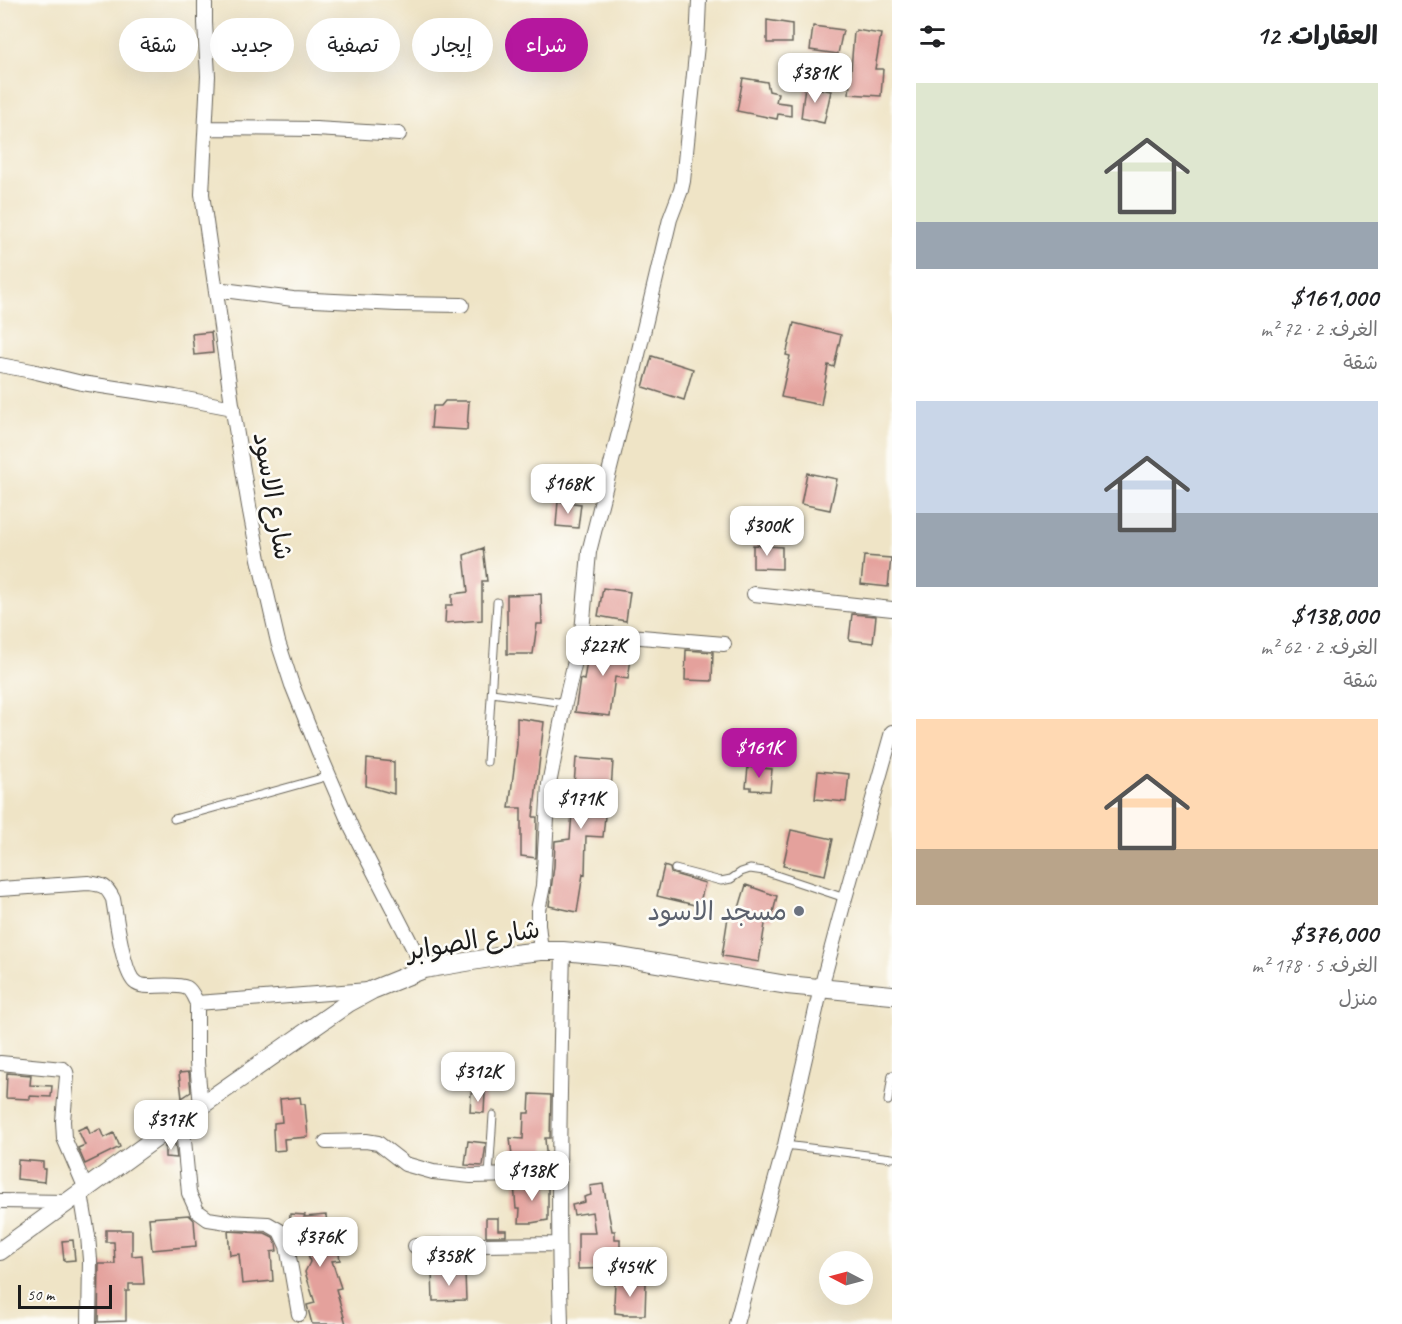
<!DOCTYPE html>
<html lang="ar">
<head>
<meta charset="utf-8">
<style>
	body { margin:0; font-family:Caveat,"Playpen Sans Arabic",sans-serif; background:#f6f6f6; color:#202124; direction:rtl; height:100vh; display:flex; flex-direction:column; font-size:22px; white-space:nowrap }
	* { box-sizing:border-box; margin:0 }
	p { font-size:20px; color:#757577 }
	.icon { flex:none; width:33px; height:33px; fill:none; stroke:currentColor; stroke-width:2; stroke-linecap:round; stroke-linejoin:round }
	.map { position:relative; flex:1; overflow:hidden; direction:ltr }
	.drawer { display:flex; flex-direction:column; background:#fff; width:510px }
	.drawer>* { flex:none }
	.hud { position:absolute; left:18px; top:18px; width:570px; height:54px; direction:rtl; display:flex; gap:12px }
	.needle { width:39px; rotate:276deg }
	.controls { position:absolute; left:819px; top:1251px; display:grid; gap:12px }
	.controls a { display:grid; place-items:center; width:54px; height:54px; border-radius:50%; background:#fff; box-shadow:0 6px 24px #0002; font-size:30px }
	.scale { position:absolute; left:18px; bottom:15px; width:94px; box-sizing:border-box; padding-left:6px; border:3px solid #1c1c1c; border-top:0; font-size:16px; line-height:21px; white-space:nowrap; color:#1c1c1c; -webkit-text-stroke:4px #fdfcf7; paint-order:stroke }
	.price { position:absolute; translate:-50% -51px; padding:0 14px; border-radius:12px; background:#fff; color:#222; font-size:20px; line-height:39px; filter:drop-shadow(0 2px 3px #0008) }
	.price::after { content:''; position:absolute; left:50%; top:36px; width:18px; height:14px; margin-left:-9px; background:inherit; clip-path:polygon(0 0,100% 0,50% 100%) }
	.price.selected { background:#b5179e; color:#fff }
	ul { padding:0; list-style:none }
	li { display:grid; align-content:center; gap:12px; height:318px; padding:0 24px }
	li span { display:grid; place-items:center; height:186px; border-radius:0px; color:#555 }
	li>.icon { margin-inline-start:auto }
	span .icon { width:108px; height:108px; fill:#fffc; stroke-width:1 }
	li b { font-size:26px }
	h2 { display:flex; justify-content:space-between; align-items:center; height:72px; padding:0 24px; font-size:26px }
	.chip { padding:0 21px; border-radius:27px; background:#fff; box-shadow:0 6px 24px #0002; font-size:21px; line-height:54px }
	.chip.selected { background:#b5179e; color:#fff }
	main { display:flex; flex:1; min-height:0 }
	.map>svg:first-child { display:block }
	.building { fill:#e4a19c }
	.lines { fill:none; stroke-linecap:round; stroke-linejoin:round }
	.service-casing { stroke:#666258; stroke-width:9 }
	.minor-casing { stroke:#666258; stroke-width:16 }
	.tertiary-casing { stroke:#666258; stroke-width:20 }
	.service { stroke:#fff; stroke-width:7 }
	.minor { stroke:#fff; stroke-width:14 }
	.tertiary { stroke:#fff; stroke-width:18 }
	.worship-dot { fill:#6b7280; stroke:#fdfcf7; stroke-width:2 }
	.labels { text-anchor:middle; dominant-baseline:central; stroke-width:5; stroke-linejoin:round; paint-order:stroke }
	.street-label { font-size:26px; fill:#1c1c1c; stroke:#fdfcf7 }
	.worship-label { font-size:26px; fill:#5b616d; stroke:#fdfcf7; text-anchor:end }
</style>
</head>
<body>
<main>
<section class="drawer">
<h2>العقارات: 12<svg class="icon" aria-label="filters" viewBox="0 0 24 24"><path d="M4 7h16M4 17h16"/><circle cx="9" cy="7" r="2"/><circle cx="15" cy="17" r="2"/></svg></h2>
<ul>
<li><span style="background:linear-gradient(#dfe7d0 75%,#9aa5b1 0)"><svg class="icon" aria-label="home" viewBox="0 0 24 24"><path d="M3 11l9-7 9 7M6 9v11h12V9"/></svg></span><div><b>$161,000</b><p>الغرف: 2 · 72 m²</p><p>شقة</p></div></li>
<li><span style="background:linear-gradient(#c9d6e8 60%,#9aa5b1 0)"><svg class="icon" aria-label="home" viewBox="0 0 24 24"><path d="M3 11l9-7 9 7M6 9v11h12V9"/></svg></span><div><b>$138,000</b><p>الغرف: 2 · 62 m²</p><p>شقة</p></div></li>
<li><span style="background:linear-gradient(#ffd9b3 70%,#b9a48a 0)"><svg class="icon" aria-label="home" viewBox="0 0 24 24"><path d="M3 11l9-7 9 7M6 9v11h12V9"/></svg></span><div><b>$376,000</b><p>الغرف: 5 · 178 m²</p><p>منزل</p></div></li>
</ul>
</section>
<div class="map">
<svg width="892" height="1324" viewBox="0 0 892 1324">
	<rect width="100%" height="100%" fill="#fdfcf7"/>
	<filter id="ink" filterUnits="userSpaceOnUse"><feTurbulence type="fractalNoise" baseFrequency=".0167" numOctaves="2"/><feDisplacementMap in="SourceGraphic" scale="12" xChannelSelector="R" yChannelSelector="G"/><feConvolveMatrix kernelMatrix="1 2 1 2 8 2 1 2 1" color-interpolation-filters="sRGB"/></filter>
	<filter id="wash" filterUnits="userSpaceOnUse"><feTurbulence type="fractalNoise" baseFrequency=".008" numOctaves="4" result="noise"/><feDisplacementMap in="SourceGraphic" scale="24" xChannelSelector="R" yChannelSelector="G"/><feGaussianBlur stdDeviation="1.35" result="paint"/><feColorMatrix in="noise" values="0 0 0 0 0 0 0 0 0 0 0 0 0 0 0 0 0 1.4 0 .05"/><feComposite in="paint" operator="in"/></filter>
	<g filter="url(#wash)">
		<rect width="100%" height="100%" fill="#efe4c6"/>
		<g id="blocks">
			<path class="building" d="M767 20 792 24V43H767Z
				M813 26 843 30 838 54 810 50Z
				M856 30 881 34 875 69H883L881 96 849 94 854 32H856Z
				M322 41H346V53H322Z
				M743 78 767 82 769 91 778 93 776 102 791 104V116L778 114 777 119 737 111Z
				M805 86 831 91 824 123 801 118Z
				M794 323 841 335 834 367 828 365 821 405 781 397 790 356 786 355Z
				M211 332 213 353 194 355 192 334Z
				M652 356 693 369 684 400 643 387Z
				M445 401H469L467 430 431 428 433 406H441Z
				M807 473 837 479 830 510 801 504Z
				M558 501 581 504 578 528 556 526Z
				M753 545 782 547V569L753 568Z
				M483 548 487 581H482V620L445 623 446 605H452V594L468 592 464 555Z
				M864 556 891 558 888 587 861 584Z
				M603 588 630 592 626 621 598 616Z
				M541 594 542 624H537L533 654H507V595Z
				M852 614 876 616 873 643 849 640Z
				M590 642 633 645 628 679 615 677 610 716 575 712 580 679 584 680Z
				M686 650 713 652 712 681 685 680Z
				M517 718 544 722 533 817H537L536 858 521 856V808H509L517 745Z
				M576 758 613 761 610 805H606L603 837 586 836 585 875 583 874 577 912 549 906 554 866 555 841 570 839Z
				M367 759 394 762V794L366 786Z
				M748 767 772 769 770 791 751 790V787H746Z
				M818 771 849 774 846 802 815 799Z
				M791 830 833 839 825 875 783 866Z
				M664 866 670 868 671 873 674 874 705 883 699 906 657 896Z
				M746 885 777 896 771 921 766 918 759 962 722 956 728 917 736 918Z
				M189 1072 191 1092 182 1098 179 1073Z
				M7 1073 31 1075 30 1085 52 1086 51 1097 30 1096V1099L6 1098Z
				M471 1093H485L484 1113 470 1112Z
				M530 1094 551 1095 550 1138H545L547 1165 513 1166V1156H512L510 1138 523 1139 524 1113H529Z
				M300 1097 301 1104H305L308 1137 284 1139 285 1150 274 1151 273 1129H274V1123L282 1122 280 1099Z
				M87 1126 90 1134 100 1129 104 1138 114 1133 120 1147 85 1164 78 1148 85 1145 78 1130Z
				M468 1141 486 1143 483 1166 465 1165Z
				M166 1144H175L177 1158 165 1157V1145Z
				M18 1160 43 1162V1169H45L44 1182 17 1179Z
				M548 1183V1220L531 1223H519L520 1209H516L514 1184Z
				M603 1184 612 1231H615V1239H620V1268L578 1269V1233H595L592 1212 574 1215 572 1205 585 1202 584 1197 591 1195 590 1186Z
				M290 1214 305 1215 304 1217 326 1215 329 1243 337 1242 340 1260 332 1261 341 1288 336 1289 346 1324H312L307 1305 315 1303 305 1272 310 1262 305 1241 295 1242 297 1231H290L289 1229Z
				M189 1215 194 1220 196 1246 152 1250 149 1218Z
				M486 1218H498V1230H506V1236H486Z
				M106 1230H132V1256L142 1255 144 1284H129V1291H126V1321L98 1322 99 1264H115L114 1242H106Z
				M228 1231 265 1233 273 1237 276 1244 277 1251 271 1252 273 1281 242 1284 239 1254 230 1255Z
				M73 1240 75 1260 64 1261 62 1241Z
				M432 1272H452V1274L465 1273 466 1300 433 1301Z
				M615 1282 646 1283 645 1315H623V1314L615 1313V1304H614Z"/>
		</g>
	</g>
	<g filter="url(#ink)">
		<use href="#blocks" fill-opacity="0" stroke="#666258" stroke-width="1.5"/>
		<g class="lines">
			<g class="service-casing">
				<path id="service" d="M492 693 565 703
					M487 762 497 602
					M174 819 329 776
					M675 869 721 881 731 879 741 872 750 869 764 871 845 898
					M888 1101 892 1075
					M785 1145 892 1158
					M489 1176 493 1115"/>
			</g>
			<g class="minor-casing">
				<path id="minor" d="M205 0V23L208 76 202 194 233 411 249 506 259 559 278 642 292 685 318 750 352 829 424 969
					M206 128 316 129 399 134
					M216 289 293 299 397 304 462 305
					M0 365 32 371 82 383 175 397 233 408
					M754 594 892 609
					M582 632 724 644
					M0 889 88 883C103 885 106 885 113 899 116 915 123 975 136 983 139 985 145 986 149 986 159 986 178 984 187 988 192 991 194 998 197 1003V1063L201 1106
					M541 951 538 924V910L543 886 549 784 565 703 582 632 589 552 627 401 670 219 681 190 683 181 697 45 699 0
					M197 1003 368 990
					M0 1063 63 1069 66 1072 67 1076 63 1121 64 1138 86 1189
					M182 1119 189 1193 197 1211 208 1219 227 1222 268 1224 280 1231 287 1246 299 1314
					M326 1142 366 1141 378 1143 405 1164 433 1172 471 1176 559 1174
					M81 1193 88 1236 90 1260 89 1324
					M0 1201 67 1202
					M415 1246 558 1244
					M561 1324C557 1199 560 1075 563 951
					M736 1324 785 1145 821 988 845 898 892 732"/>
			</g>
			<g class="tertiary-casing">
				<path id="tertiary" d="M0 1251 182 1119 348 1003 372 990 424 969 514 954 541 951H563L615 956 787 985 892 995"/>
			</g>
			<use href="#service" class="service"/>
			<use href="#minor" class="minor"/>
			<use href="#tertiary" class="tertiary"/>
		</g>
	</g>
	<circle class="worship-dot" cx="799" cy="911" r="6"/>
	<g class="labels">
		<g class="street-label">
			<text transform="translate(273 496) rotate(80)">شارع الاسود</text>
			<text transform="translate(473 940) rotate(-10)">شارع الصوابر</text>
		</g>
		<g class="worship-label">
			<text x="787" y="911">مسجد الاسود</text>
		</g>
	</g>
</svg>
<div class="controls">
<a><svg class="needle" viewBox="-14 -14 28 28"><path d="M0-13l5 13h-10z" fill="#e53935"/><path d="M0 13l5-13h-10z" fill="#757577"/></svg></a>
</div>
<div class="scale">50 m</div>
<b class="price" style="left:815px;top:104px">$381K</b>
<b class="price" style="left:568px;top:515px">$168K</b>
<b class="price" style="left:767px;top:557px">$300K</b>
<b class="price" style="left:603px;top:677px">$227K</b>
<b class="price selected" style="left:759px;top:779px">$161K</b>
<b class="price" style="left:581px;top:830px">$171K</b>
<b class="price" style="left:478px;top:1103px">$312K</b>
<b class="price" style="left:171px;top:1151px">$317K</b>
<b class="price" style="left:532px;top:1202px">$138K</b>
<b class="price" style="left:320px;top:1268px">$376K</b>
<b class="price" style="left:449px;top:1287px">$358K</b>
<b class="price" style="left:630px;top:1298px">$454K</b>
<div class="hud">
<a class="chip selected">شراء</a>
<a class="chip">إيجار</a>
<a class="chip">تصفية</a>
<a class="chip">جديد</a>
<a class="chip">شقة</a>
</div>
</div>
</main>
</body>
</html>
